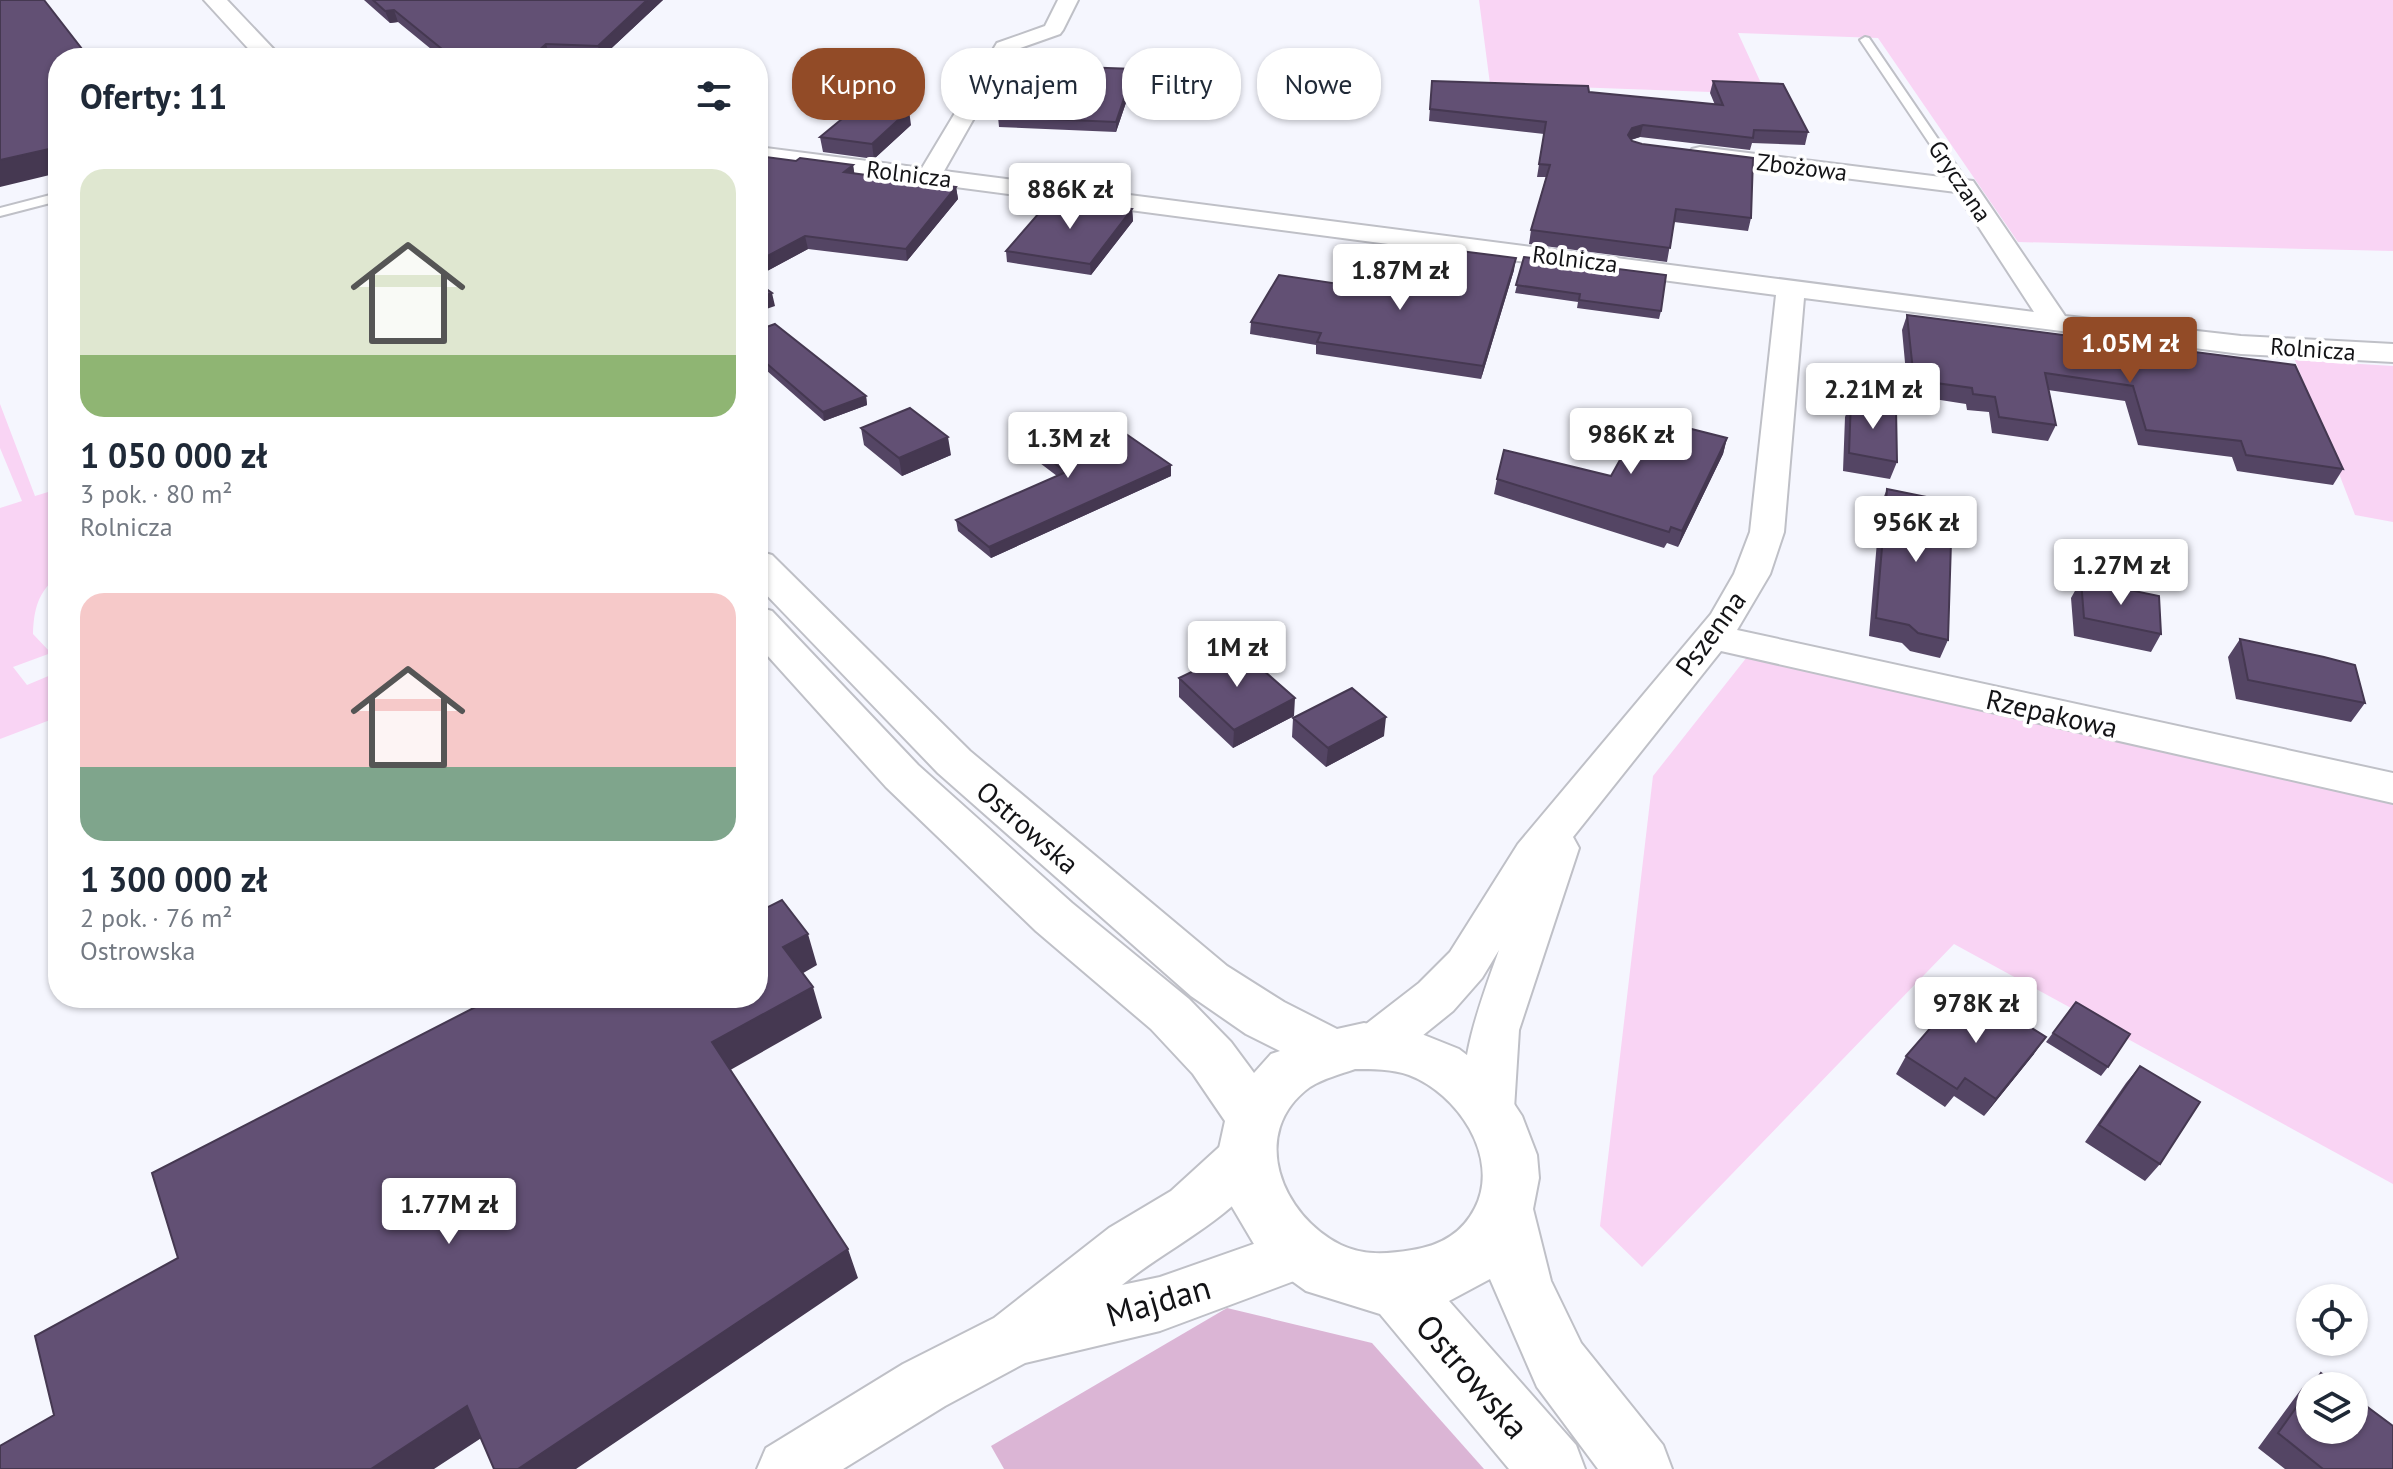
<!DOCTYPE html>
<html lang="pl">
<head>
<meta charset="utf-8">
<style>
	body { margin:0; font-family:"PT Sans",sans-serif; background:#f2f2f3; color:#1f2937; height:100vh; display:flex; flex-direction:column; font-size:30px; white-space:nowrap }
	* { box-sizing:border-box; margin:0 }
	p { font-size:26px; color:#747a83 }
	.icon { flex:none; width:44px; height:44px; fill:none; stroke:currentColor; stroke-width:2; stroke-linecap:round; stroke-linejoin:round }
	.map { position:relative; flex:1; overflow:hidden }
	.side { position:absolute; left:48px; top:48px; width:720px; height:960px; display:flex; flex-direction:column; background:#fff; border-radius:32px; box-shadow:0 2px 6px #0004 }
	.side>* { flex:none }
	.guide { position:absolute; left:792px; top:48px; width:760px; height:72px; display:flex; gap:16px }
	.buttons { position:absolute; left:2296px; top:1284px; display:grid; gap:16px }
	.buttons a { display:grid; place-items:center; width:72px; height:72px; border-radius:50%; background:#fff; box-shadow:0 2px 6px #0004; font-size:40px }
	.price { position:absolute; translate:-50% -68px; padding:0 18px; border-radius:8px; background:#fff; color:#222; font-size:26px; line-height:52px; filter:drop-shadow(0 2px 4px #0008) }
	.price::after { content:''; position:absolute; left:50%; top:48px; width:24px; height:18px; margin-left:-12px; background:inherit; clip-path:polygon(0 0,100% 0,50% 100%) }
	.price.current { background:#924b27; color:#fff }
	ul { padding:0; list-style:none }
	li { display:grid; align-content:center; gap:16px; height:424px; padding:0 32px }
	li span { display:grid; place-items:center; height:248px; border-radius:24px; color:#555 }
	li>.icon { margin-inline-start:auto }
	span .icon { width:144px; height:144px; fill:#fffc; stroke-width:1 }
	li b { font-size:34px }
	h2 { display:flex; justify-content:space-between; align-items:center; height:96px; padding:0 32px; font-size:34px }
	.chip { padding:0 28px; border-radius:32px; background:#fff; box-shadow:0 2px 6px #0004; font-size:28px; line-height:72px }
	.chip.current { background:#924b27; color:#fff }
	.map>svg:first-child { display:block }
	.green { fill:#f9d4f4 }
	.forest { fill:#dbb5d5 }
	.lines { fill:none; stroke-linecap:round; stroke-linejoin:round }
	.lane-casing { stroke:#bfc0c7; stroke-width:4 }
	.street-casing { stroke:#bfc0c7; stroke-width:4 }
	.primary-casing { stroke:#bfc0c7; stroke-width:4 }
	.lane { fill:#fff; fill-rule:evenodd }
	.street { fill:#fff; fill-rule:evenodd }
	.primary { fill:#fff; fill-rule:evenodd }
	.wall { fill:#544564 }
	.shaded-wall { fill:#453851 }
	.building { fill:#625074; stroke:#453851; stroke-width:2 }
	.labels { text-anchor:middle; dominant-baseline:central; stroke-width:8; stroke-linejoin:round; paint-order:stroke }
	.far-street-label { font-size:24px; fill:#131316; stroke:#fff }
	.street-label { font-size:28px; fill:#131316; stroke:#fff }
	.near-street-label { font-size:34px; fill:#131316; stroke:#fff }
</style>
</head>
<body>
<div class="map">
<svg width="2393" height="1469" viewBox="0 0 2393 1469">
	<rect width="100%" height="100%" fill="#f5f6fe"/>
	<path class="green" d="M1479 0H2393V251L2018 242 1878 38 1738 33 1766 94 1490 84Z
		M2295 360 2393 366V522L2355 515Z
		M0 404 35 496 58 489V575C38 593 34 608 33 634L51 653 13 667 27 685 58 672V717L0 739V508L22 501 0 448Z
		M1747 657 2393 804V1184L1954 944 1642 1267 1600 1226 1653 776Z"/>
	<path class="forest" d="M1227 1308 1372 1343 1484 1469H1004L991 1446Z"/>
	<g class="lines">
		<g class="lane-casing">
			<path id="lane" d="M1865 37 1869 38 1970 186 1968 189 1958 186 1860 40Z
				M58 193V201L0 216V208Z"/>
		</g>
		<g class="street-casing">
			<path id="street" d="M1058 0H1078L1063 30 1060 34 1012 51 944 171 2034 312 1956 192 1692 159 1688 154 1692 149 1700 147 1973 181 2065 316 2241 336 2393 344V362L2241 354 1804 298 1784 532 1770 574 1737 630 2393 773V803L1721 651 1573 837 1579 848 1519 1030 1514 1109 1507 1125 1489 1131 1471 1125C1449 1079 1483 996 1499 950L1482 978 1453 1011 1391 1061 1374 1067 1357 1061 1350 1046 1357 1031 1419 983 1450 952 1518 844 1711 614 1734 574 1750 532 1776 295 758 161V147L922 168 997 43 1045 26Z
				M1246 1133 1264 1139 1272 1156C1245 1214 1169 1246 1122 1285L1160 1277 1299 1228 1318 1236 1326 1254 1318 1272 1160 1331 1025 1363 945 1406 843 1469H757L766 1448 903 1364 994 1318 1109 1228 1171 1191 1228 1139Z"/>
		</g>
		<g class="primary-casing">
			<path id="primary" d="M204 0H227L282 58H257Z
				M758 551 772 555 970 751 1227 966 1284 1002 1337 1029 1364 1023 1419 1033 1459 1049 1497 1078 1522 1116 1537 1155 1539 1178 1533 1209 1551 1281 1581 1343 1663 1445 1672 1469H1598L1537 1387 1490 1279 1449 1301 1576 1445 1585 1469H1509L1380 1314 1306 1291 1264 1261 1228 1200 1218 1153 1225 1121 1193 1074 1151 1029 1036 931 886 787 758 645V607L772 611 918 765 1072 903 1189 999 1231 1042 1254 1073 1271 1054 1280 1051 1246 1034 1191 996 938 773 758 586ZM1355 1069C1372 1069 1392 1069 1409 1075 1457 1093 1501 1157 1475 1208 1462 1234 1439 1246 1412 1250 1388 1254 1364 1256 1341 1245 1282 1216 1247 1133 1310 1087 1322 1079 1341 1074 1355 1069Z"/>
		</g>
		<use href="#lane" class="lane"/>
		<use href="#street" class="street"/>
		<use href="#primary" class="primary"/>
	</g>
	<path class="wall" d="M364 0H663L601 58 550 56 548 58H442L398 22 390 23Z
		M1134 79 1116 132 999 127 998 117Z
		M1432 81 1589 92 1715 105 1710 93 1713 81 1808 132 1805 145 1752 143 1750 150 1640 137 1631 140 1751 218 1748 231 1674 222 1667 262 1529 244 1531 230 1546 177H1537L1544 134 1429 121Z
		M911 125 874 159 823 152 820 137Z
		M758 156 796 161 853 165 854 174 956 187 958 199 907 261 808 249 758 276Z
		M1132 209 1133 221 1091 275 1007 262 1006 251Z
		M1524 257 1661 311 1659 319 1577 308 1578 302 1515 293Z
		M1514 270 1481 379 1316 354V345L1250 334 1251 322 1372 289 1430 292 1446 291Z
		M1907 315 2295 365 2343 469 2333 485 2237 471 2232 457 2138 445 2125 401 2048 390 2056 425 2048 441 1992 433 1989 412 1967 410 1966 404 1908 395 1902 330Z
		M758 330 866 396 867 405 824 421 758 363Z
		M1851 400 1897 462 1890 479 1843 471 1845 417Z
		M861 428 951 455 902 476 864 445Z
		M1727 438 1723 454 1678 547 1667 543 1664 548 1494 494 1497 479 1611 476Z
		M1031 446 1171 476 991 558 958 531 956 520 1057 476 1032 457Z
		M1887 489 1948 640 1940 658 1910 651 1902 643 1869 636 1880 506Z
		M2081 580 2161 634 2151 652 2074 636 2071 598Z
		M2240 639 2365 703 2351 722 2236 699 2228 657Z
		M1179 678 1294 716 1233 748 1179 697Z
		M1293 718 1384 736 1326 767 1292 737Z
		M2076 1002 2108 1067 2101 1076 2046 1042Z
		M2034 1054 1984 1116 1954 1096 1945 1107 1896 1074 1906 1056Z
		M2140 1066 2160 1164 2145 1181 2085 1142 2126 1083Z
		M2321 1373 2339 1386H2310V1430L2393 1469H2285L2258 1448 2302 1388Z"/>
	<path class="shaded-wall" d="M647 0H663L601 58 598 46Z
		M394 10 398 22 390 23 385 11Z
		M546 44 550 56 548 58H530Z
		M1134 69V79L1116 132V122Z
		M909 110 911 125 874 159 872 144Z
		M1643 125 1640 137 1630 140 1628 135 1632 128Z
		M58 147V173L0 187V160Z
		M853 165 855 177 844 172Z
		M956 187 958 199 907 261 906 249Z
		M1132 209 1133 221 1091 275 1090 264Z
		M805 236 808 249 758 276V261Z
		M1516 258 1514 270 1481 379 1483 366Z
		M772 293 775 306 758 312V298Z
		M866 396 867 405 824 421 823 412Z
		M948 437 951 455 902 476 899 458Z
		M1727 438 1723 454 1678 547 1682 531Z
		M1171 465V476L991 558 989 547Z
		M1295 698 1294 716 1233 748 1234 730Z
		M1386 717 1384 736 1326 767 1328 748Z
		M808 934 817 965 793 979 783 947Z
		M813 987 822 1018 725 1073 712 1042Z
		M2046 1037 2034 1054 1984 1116 1996 1099Z
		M848 1249 858 1278 576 1469H518Z
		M467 1406 489 1433 434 1469H371Z"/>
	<path class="building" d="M0 0H44L89 58H58V147L0 160Z
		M373 0H647L598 46 546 44 530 58H453L394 10 385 11Z
		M1023 65 1134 69 1116 122 998 117Z
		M1432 81 1588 86 1589 92 1723 105 1713 81 1783 84 1808 132 1754 130 1753 138 1643 125 1632 128 1628 135 1632 141 1642 144 1753 158 1751 218 1676 209 1670 248 1531 230 1550 165 1539 164 1546 122 1430 109Z
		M860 104 909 110 872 144 820 137Z
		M758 156 796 161 800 158 853 165 844 172 956 187 906 249 805 236 758 261Z
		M1052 198 1132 209 1090 264 1006 251Z
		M1460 251 1516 258 1483 366 1317 342 1321 333 1251 322 1279 275 1372 289 1374 284 1430 292 1431 289 1446 291Z
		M1524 257 1666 275 1661 311 1579 300 1580 294 1516 285Z
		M758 283 772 293 758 298Z
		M1907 315 2295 365 2343 469 2246 455 2241 441 2146 430 2133 386 2045 373 2056 425 1999 417 1995 397 1973 394 1972 388 1914 380Z
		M775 324 866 396 823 412 758 356V330Z
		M1851 400 1896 408 1897 462 1849 453Z
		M910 408 948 437 899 458 861 428Z
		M1100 416 1171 465 989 547 956 520 1066 472 1031 446Z
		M1644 417 1727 438 1682 531 1671 527 1669 532 1497 479 1504 450 1611 476Z
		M1887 489 1941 500 1952 509 1948 640 1918 633 1909 625 1876 618Z
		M2081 580 2159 596 2161 634 2084 618Z
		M2240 639 2324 657 2355 665 2365 703 2248 680Z
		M1239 649 1295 698 1234 730 1179 678Z
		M1352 688 1386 717 1328 748 1293 718Z
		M782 900 808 934 783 947 813 987 712 1042 848 1249 518 1469H494L467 1406 371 1469H0V1446L54 1415 35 1336 178 1258 152 1173 493 998H758V912Z
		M1966 987 2046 1037 1996 1099 1965 1078 1957 1089 1906 1056Z
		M2076 1002 2130 1034 2108 1067 2053 1033Z
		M2140 1066 2200 1102 2160 1164 2099 1125Z
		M2321 1373 2339 1386H2312Z
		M2310 1388V1430H2354V1397L2393 1426V1469H2323L2278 1433Z"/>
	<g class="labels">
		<g class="far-street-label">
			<text transform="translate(1802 167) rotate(7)">Zbożowa</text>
			<text transform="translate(909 174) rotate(7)">Rolnicza</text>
			<text transform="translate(1960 181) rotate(56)">Gryczana</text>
			<text transform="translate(1575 259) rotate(7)">Rolnicza</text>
			<text transform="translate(2313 349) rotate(4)">Rolnicza</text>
		</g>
		<g class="street-label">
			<text transform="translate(1710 633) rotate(-54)">Pszenna</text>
			<text transform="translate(2052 713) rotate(13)">Rzepakowa</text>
			<text transform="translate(1028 827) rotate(41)">Ostrowska</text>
		</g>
		<g class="near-street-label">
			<text transform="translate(1158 1300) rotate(-16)">Majdan</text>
			<text transform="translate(1473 1376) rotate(49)">Ostrowska</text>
		</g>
	</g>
</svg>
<div class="buttons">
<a><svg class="icon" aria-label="locate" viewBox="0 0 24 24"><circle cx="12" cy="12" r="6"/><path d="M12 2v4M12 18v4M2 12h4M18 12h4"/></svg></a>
<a><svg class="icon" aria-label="layers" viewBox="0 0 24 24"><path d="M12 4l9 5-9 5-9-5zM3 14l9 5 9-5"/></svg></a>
</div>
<b class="price" style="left:1070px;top:231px">886K zł</b>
<b class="price" style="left:1400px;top:312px">1.87M zł</b>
<b class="price current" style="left:2130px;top:385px">1.05M zł</b>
<b class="price" style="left:1873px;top:431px">2.21M zł</b>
<b class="price" style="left:1631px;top:476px">986K zł</b>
<b class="price" style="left:1068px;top:480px">1.3M zł</b>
<b class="price" style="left:1916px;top:564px">956K zł</b>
<b class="price" style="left:2121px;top:607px">1.27M zł</b>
<b class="price" style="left:1237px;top:689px">1M zł</b>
<b class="price" style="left:1976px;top:1045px">978K zł</b>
<b class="price" style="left:449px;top:1246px">1.77M zł</b>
<div class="guide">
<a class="chip current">Kupno</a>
<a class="chip">Wynajem</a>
<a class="chip">Filtry</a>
<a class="chip">Nowe</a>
</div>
<section class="side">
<h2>Oferty: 11<svg class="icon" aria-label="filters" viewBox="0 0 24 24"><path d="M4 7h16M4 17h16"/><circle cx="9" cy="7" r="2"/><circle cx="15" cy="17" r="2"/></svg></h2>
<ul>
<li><span style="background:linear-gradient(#dfe7d0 75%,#8fb573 0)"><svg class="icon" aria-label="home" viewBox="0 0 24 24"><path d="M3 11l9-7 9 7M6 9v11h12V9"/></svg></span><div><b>1 050 000 zł</b><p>3 pok. · 80 m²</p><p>Rolnicza</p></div></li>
<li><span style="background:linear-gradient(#f6c9c9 70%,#7fa58c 0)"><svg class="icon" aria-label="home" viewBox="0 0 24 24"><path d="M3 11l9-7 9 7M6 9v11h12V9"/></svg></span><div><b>1 300 000 zł</b><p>2 pok. · 76 m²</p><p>Ostrowska</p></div></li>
</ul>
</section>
</div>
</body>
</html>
